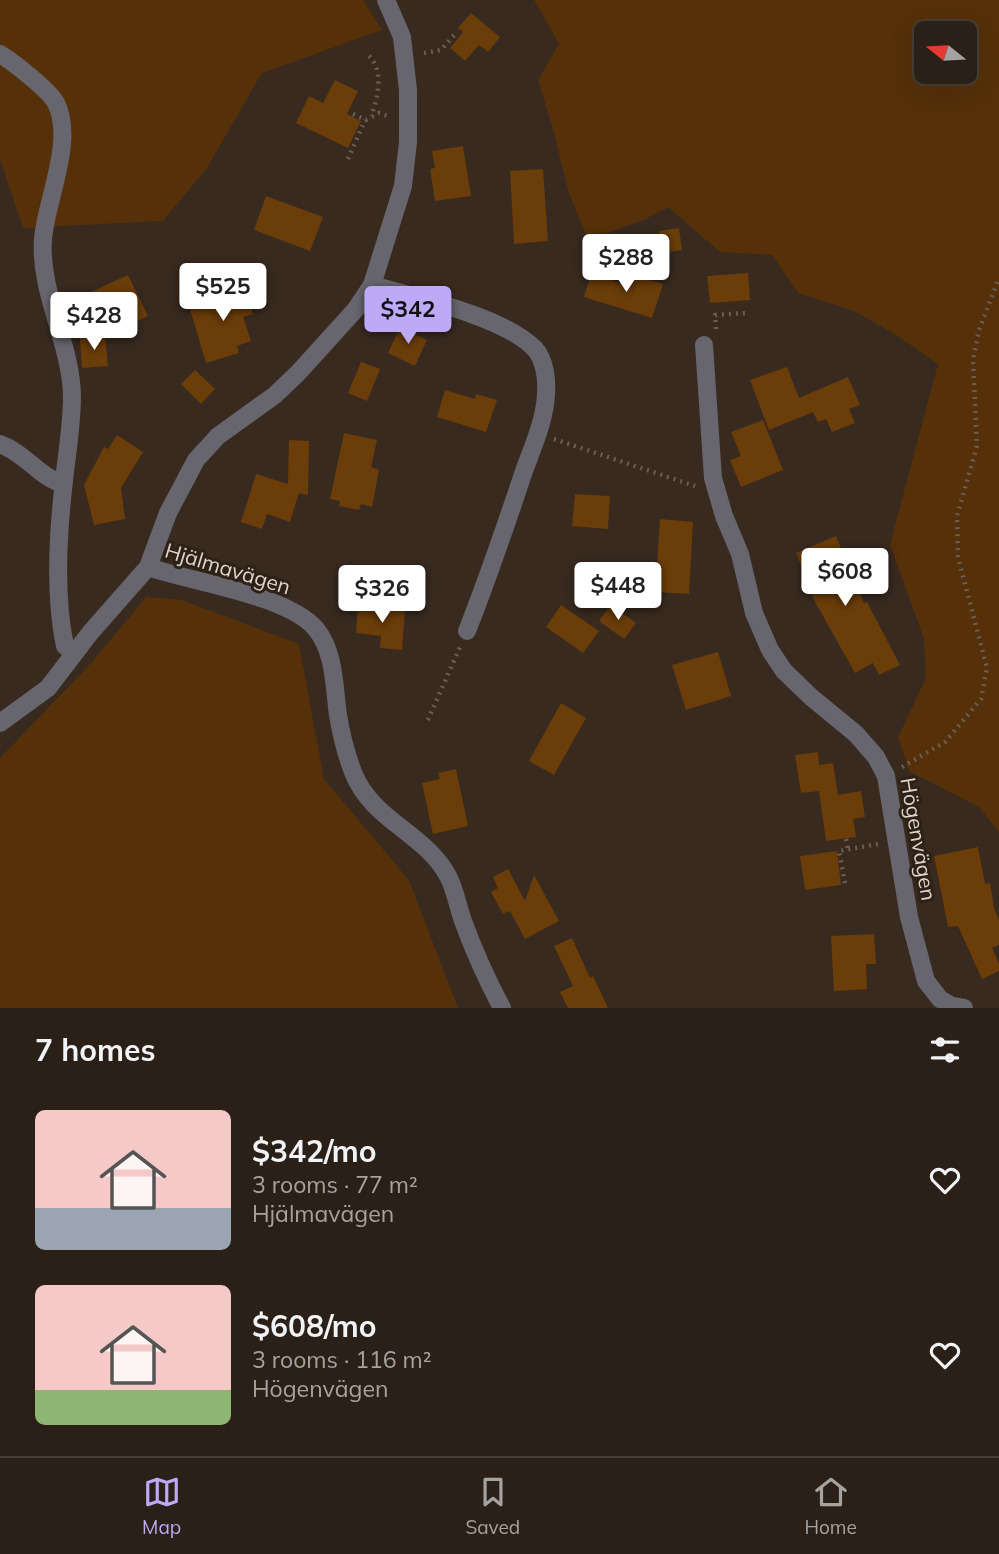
<!DOCTYPE html>
<html lang="en">
<head>
<meta charset="utf-8">
<style>
	body { margin:0; font-family:Mulish,sans-serif; background:#362d24; color:#f1f3f6; height:100vh; display:flex; flex-direction:column; font-size:26px; white-space:nowrap }
	* { box-sizing:border-box; margin:0 }
	p { font-size:23px; color:#a5a3a1 }
	.icon { flex:none; width:38px; height:38px; fill:none; stroke:currentColor; stroke-width:2; stroke-linecap:round; stroke-linejoin:round }
	.map { position:relative; height:1008px; overflow:hidden }
	.drawer { display:flex; flex-direction:column; background:#2a2017; flex:1 }
	.drawer>* { flex:none }
	.needle { width:46px; rotate:288deg }
	.buttons { position:absolute; left:914px; top:21px; display:grid; gap:14px }
	.buttons a { display:grid; place-items:center; width:63px; height:63px; border-radius:10px; background:#2a2017; box-shadow:0 7px 28px #0002,0 0 0 2px #463e36; font-size:35px }
	.price { position:absolute; translate:-50% -60px; padding:0 16px; border-radius:7px; background:#fff; color:#222; font-size:23px; line-height:46px; filter:drop-shadow(0 2px 4px #0008) }
	.price::after { content:''; position:absolute; left:50%; top:42px; width:21px; height:16px; margin-left:-10px; background:inherit; clip-path:polygon(0 0,100% 0,50% 100%) }
	.price.on { background:#bcaaf6; color:#111 }
	ul { padding:0; list-style:none }
	li { display:flex; align-items:center; gap:21px; height:175px; padding:0 35px }
	li span { display:grid; place-items:center; flex:none; width:196px; height:140px; border-radius:10px; color:#555 }
	li>.icon { margin-inline-start:auto }
	span .icon { width:84px; height:84px; fill:#fffc; stroke-width:1 }
	li b { font-size:30px }
	h2 { display:flex; justify-content:space-between; align-items:center; height:84px; padding:0 35px; font-size:30px }
	.menu { display:flex; justify-content:space-around; align-items:center; height:98px; border-top:2px solid #463e36; background:#2a2017; font-size:19px; color:#a5a3a1 }
	.menu a { display:grid; justify-items:center; gap:4px }
	.menu .on { color:#bcaaf6 }
	.map>svg:first-child { display:block }
	.green { fill:#553009; fill-rule:evenodd }
	.building { fill:#6b3d09 }
	.lines { fill:none; stroke-linecap:round; stroke-linejoin:round }
	.path { stroke:#6a5d54; stroke-width:4.5; stroke-dasharray:2 5; stroke-linecap:butt }
	.minor { stroke:#67666e; stroke-width:18 }
	.labels { text-anchor:middle; dominant-baseline:central; stroke-width:6; stroke-linejoin:round; paint-order:stroke }
	.street-label { font-size:21px; fill:#ded5ce; stroke:#2e2115 }
</style>
</head>
<body>
<div class="map">
<svg width="999" height="1008" viewBox="0 0 999 1008">
	<rect width="100%" height="100%" fill="#382a1f"/>
	<path class="green" d="M0 0H363L382 30 262 73 207 168 163 221 23 228 0 159Z
		M534 0H999V832L979 807 909 771 898 737 926 678 924 639 890 544 938 364 896 335 854 311 798 293 772 255 720 252 668 207 646 219 588 240 568 190 553 129 538 80 559 44ZM926 33H964V72H926Z
		M146 597 182 600 299 644 324 779 409 880 458 1008H0V758L93 661Z"/>
	<path class="building" d="M471 13 500 37 488 52 479 45 465 61 450 48 463 32 458 28Z
		M335 80 358 91 347 114 361 121 348 148 296 123 309 96 323 103Z
		M463 146 471 196 435 201 430 169 435 168 432 151Z
		M543 169 548 241 514 244 510 171Z
		M266 196 323 217 310 251 254 230Z
		M679 228 682 250 662 253 659 231Z
		M748 273 750 300 710 303 707 276Z
		M591 274 623 284 624 279 631 281 633 275 663 284 652 318 584 297Z
		M128 275 148 316 109 335 89 293Z
		M260 285 251 308 253 314 243 317 251 341 237 346 239 353 206 363 189 306Z
		M400 327 427 340 415 366 388 353Z
		M105 335 108 366 82 368 80 337Z
		M361 362 380 369 367 401 348 393Z
		M787 367 799 398 848 377 860 405 849 409 855 423 832 432 826 419 818 422 813 412 769 430 750 380Z
		M195 370 215 389 201 404 181 384Z
		M445 390 475 399 476 394 497 400 486 432 437 417Z
		M763 420 783 470 741 487 730 460 741 456 731 432Z
		M344 433 377 440 371 467 379 470 372 507 361 504 359 510 339 506 340 501 330 499Z
		M117 435 143 452 121 488 125 519 94 525 84 485 104 447 108 449Z
		M289 440 309 441 308 495 299 493 290 522 267 514 262 529 241 522 256 474 288 484Z
		M575 494 610 496 608 529 572 526Z
		M660 519 693 522 689 594 639 591 640 563 657 564Z
		M836 536 864 603 867 602 900 665 879 675 873 663 855 673 814 600 796 553Z
		M358 605 405 610 402 650 380 648 381 636 356 633Z
		M561 605 599 631 583 653 546 627Z
		M611 605 636 623 624 639 599 621Z
		M718 652 731 696 686 710 672 665Z
		M561 703 586 718 554 775 529 761Z
		M818 752 819 765 833 763 838 795 861 791 865 817 853 819 856 837 826 841 819 791 801 793 795 755Z
		M456 769 468 826 433 834 422 783 440 779 438 773Z
		M978 847 985 884 990 883 994 908 999 920V945L992 948 999 964V971L982 979 958 926 948 927 934 856Z
		M837 851 841 885 805 890 800 856Z
		M508 869 525 901 534 875 559 921 525 939 510 911 503 914 491 892 498 888 493 877Z
		M874 934 876 964H866L867 989 834 991 831 936Z
		M572 938 590 978 593 976 608 1008H568L560 992 573 986 554 946Z"/>
	<g class="lines">
		<path class="path" d="M424 53 441 50 456 33
			M369 56C384 70 378 99 371 116
			M353 114 366 120 379 113 390 117
			M348 159 365 120
			M716 329 715 315 745 313
			M554 439 695 486
			M428 720 460 647
			M902 767 945 742 981 699 987 668 958 557 957 516 977 446 973 360 979 330 999 278
			M846 839 848 849
			M845 883 839 851 878 844"/>
		<path class="minor" d="M0 54C13 62 49 90 56 103 75 141 46 200 43 239 39 292 71 343 72 396 72 424 67 453 64 481 58 532 54 595 65 646L74 653
			M372 285C415 297 505 317 535 349 545 360 547 380 546 394 545 420 533 446 524 471 506 525 488 578 467 631
			M704 345 713 478 724 516 740 554 754 613 770 650 784 671 811 697 856 734 876 757 886 776 909 917 926 981 940 999 952 1006 964 1008
			M0 444C25 453 39 477 63 484
			M148 567C191 582 288 595 316 629 335 652 334 687 338 715 341 733 346 754 353 772 372 821 424 832 448 876 455 889 458 907 463 921 474 951 487 980 502 1008
			M0 723 48 688 90 633 148 567 168 513 196 460 218 436 275 395 298 373 356 309 372 285 403 186 408 142V90L402 37 386 0"/>
	</g>
	<g class="labels">
		<g class="street-label">
			<text transform="translate(228 568) rotate(17)">Hjälmavägen</text>
			<text transform="translate(919 839) rotate(80)">Högenvägen</text>
		</g>
	</g>
</svg>
<div class="buttons">
<a><svg class="needle" viewBox="-14 -14 28 28"><path d="M0-13l5 13h-10z" fill="#e53935"/><path d="M0 13l5-13h-10z" fill="#a5a3a1"/></svg></a>
</div>
<b class="price" style="left:626px;top:294px">$288</b>
<b class="price" style="left:223px;top:323px">$525</b>
<b class="price on" style="left:408px;top:346px">$342</b>
<b class="price" style="left:94px;top:352px">$428</b>
<b class="price" style="left:845px;top:608px">$608</b>
<b class="price" style="left:618px;top:622px">$448</b>
<b class="price" style="left:382px;top:625px">$326</b>
</div>
<section class="drawer">
<h2>7 homes<svg class="icon" aria-label="filters" viewBox="0 0 24 24"><path d="M4 7h16M4 17h16"/><circle cx="9" cy="7" r="2"/><circle cx="15" cy="17" r="2"/></svg></h2>
<ul>
<li><span style="background:linear-gradient(#f6c9c9 70%,#9aa5b1 0)"><svg class="icon" aria-label="home" viewBox="0 0 24 24"><path d="M3 11l9-7 9 7M6 9v11h12V9"/></svg></span><div><b>$342/mo</b><p>3 rooms · 77 m²</p><p>Hjälmavägen</p></div><svg class="icon" aria-label="heart" viewBox="0 0 24 24"><path d="M12 20l-8-8c-3-5 5-10 8-4 3-6 11-1 8 4z"/></svg></li>
<li><span style="background:linear-gradient(#f6c9c9 75%,#8fb573 0)"><svg class="icon" aria-label="home" viewBox="0 0 24 24"><path d="M3 11l9-7 9 7M6 9v11h12V9"/></svg></span><div><b>$608/mo</b><p>3 rooms · 116 m²</p><p>Högenvägen</p></div><svg class="icon" aria-label="heart" viewBox="0 0 24 24"><path d="M12 20l-8-8c-3-5 5-10 8-4 3-6 11-1 8 4z"/></svg></li>
</ul>
</section>
<nav class="menu">
<a class="on"><svg class="icon" aria-label="map" viewBox="0 0 24 24"><path d="M3 6l6-2 6 2 6-2v14l-6 2-6-2-6 2zM9 4v14M15 6v14"/></svg>Map</a>
<a><svg class="icon" aria-label="saved" viewBox="0 0 24 24"><path d="M7 4h10v16l-5-4-5 4z"/></svg>Saved</a>
<a><svg class="icon" aria-label="home" viewBox="0 0 24 24"><path d="M3 11l9-7 9 7M6 9v11h12V9"/></svg>Home</a>
</nav>
</body>
</html>
